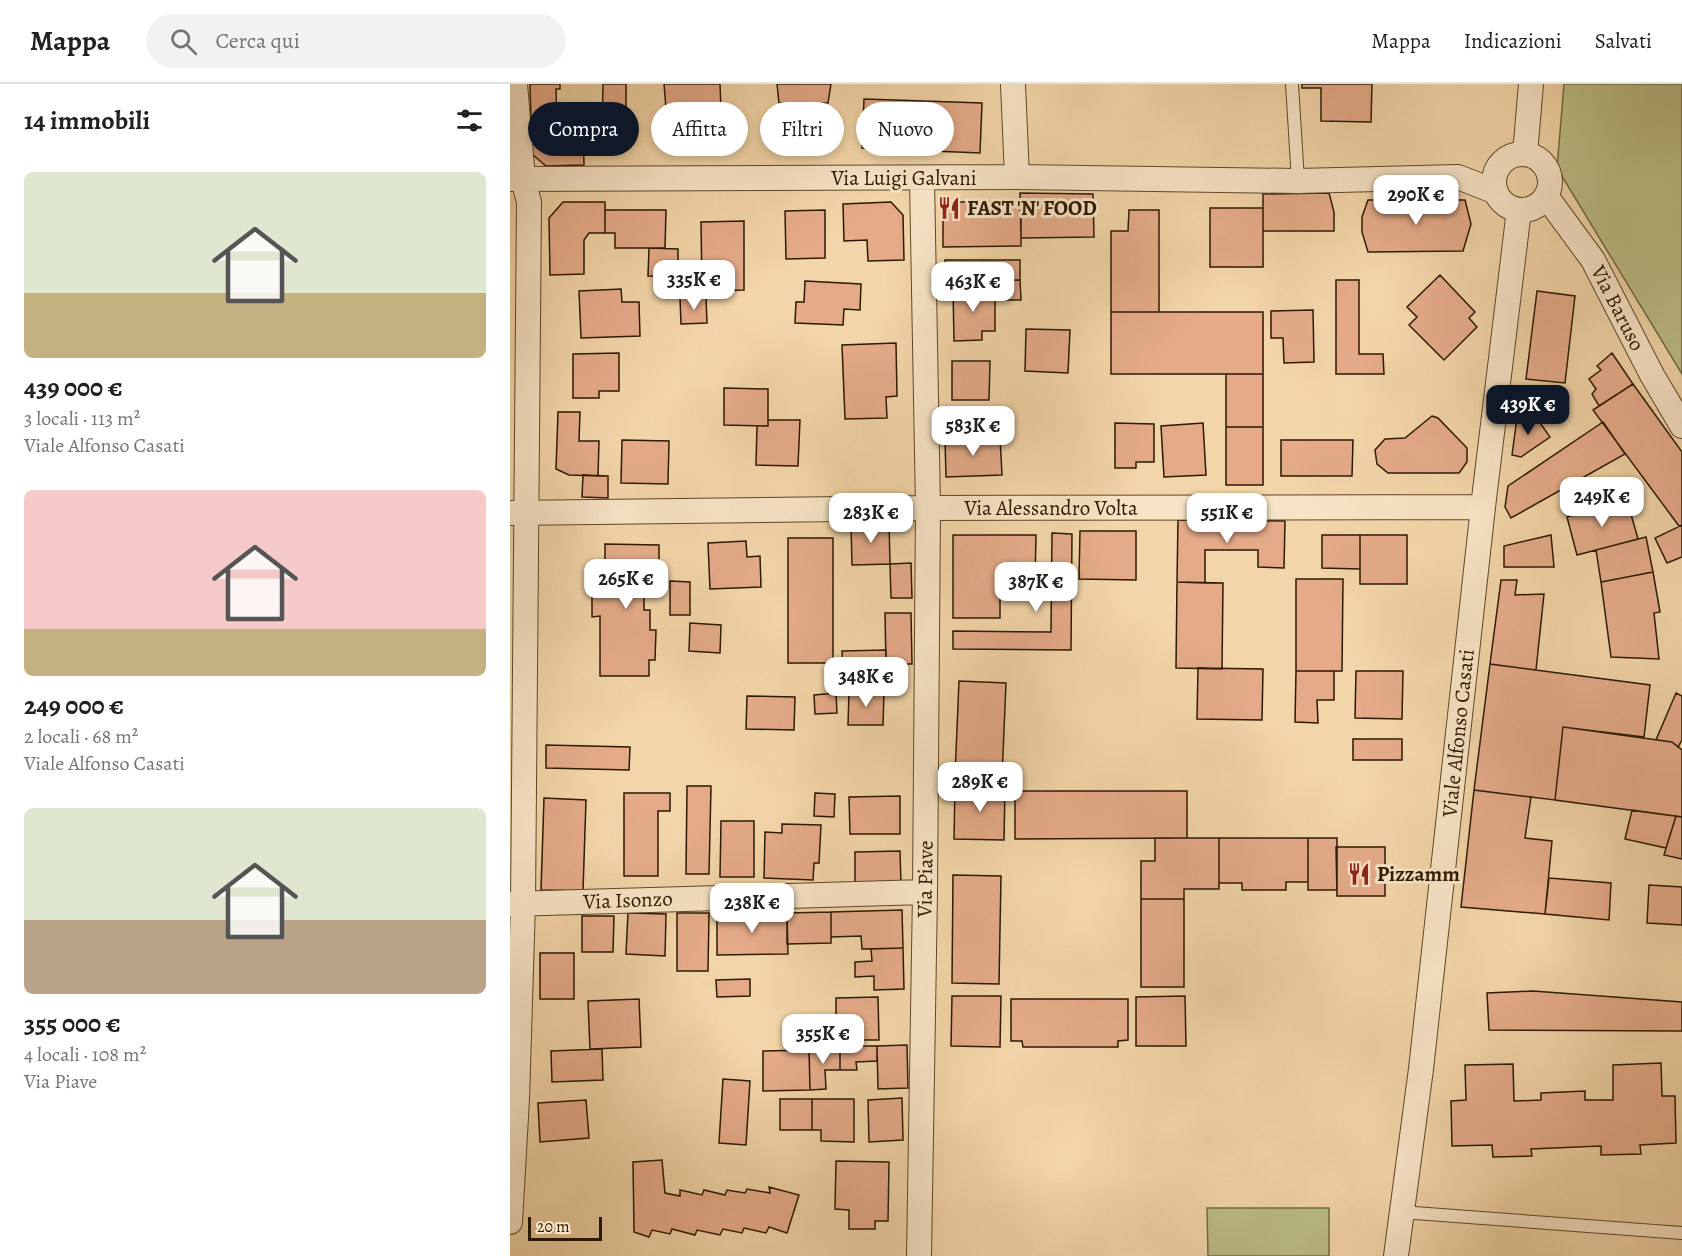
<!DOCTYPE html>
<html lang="it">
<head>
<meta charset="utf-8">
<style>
	body { margin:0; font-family:Alegreya,serif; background:#f2f2f2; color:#202124; height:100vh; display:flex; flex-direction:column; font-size:22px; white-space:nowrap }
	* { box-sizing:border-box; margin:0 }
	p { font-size:20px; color:#757577 }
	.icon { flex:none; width:33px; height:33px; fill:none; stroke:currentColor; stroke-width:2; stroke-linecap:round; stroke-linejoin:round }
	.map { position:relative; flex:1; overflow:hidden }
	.sheet { display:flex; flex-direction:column; background:#fff; width:510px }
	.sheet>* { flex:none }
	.guide { position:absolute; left:18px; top:18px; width:570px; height:54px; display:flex; gap:12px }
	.scale { position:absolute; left:18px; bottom:15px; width:74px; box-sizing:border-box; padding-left:6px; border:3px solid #2c1901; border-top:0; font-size:16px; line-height:21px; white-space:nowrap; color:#2c1901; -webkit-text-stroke:4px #f7e4c6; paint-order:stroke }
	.price { position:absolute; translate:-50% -51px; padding:0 14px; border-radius:12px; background:#fff; color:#222; font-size:20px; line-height:39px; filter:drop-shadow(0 2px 3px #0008) }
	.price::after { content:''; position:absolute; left:50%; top:36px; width:18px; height:14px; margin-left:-9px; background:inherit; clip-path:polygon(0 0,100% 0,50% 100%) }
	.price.active { background:#111827; color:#fff }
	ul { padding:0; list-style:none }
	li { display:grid; align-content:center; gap:12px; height:318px; padding:0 24px }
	li span { display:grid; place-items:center; height:186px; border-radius:9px; color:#555 }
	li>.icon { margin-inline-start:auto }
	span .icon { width:108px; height:108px; fill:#fffc; stroke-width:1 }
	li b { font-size:26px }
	h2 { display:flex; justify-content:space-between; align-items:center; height:72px; padding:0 24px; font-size:26px }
	.chip { padding:0 21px; border-radius:27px; background:#fff; box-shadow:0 3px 9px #0003; font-size:21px; line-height:54px }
	.chip.active { background:#111827; color:#fff }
	header { display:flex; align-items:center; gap:36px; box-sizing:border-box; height:84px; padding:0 30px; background:#fff; border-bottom:2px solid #e0e0e0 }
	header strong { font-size:28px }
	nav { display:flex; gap:33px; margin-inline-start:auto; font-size:21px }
	.search { width:420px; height:54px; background:#f2f2f2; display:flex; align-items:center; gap:15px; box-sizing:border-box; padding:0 21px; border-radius:33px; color:#757577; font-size:22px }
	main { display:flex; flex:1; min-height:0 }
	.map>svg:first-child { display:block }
	.green { fill:#bcbd86; stroke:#746b44; stroke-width:1.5 }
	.building { fill:#e5ab89; stroke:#2c1901; stroke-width:1.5 }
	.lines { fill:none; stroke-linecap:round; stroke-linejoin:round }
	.lane-casing { stroke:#5e482b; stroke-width:14 }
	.street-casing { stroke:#5e482b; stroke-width:26 }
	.lane { stroke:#f7e4c6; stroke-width:12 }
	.street { stroke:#f7e4c6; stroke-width:24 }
	.labels { text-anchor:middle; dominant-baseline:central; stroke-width:6; stroke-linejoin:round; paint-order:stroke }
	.street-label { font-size:21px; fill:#2c1901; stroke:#f7e4c6 }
	.poi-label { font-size:21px; font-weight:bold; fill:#2c1901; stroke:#f7e4c6; text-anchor:start }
</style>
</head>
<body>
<header>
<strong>Mappa</strong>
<div class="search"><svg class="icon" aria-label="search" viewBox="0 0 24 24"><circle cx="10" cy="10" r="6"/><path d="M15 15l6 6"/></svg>Cerca qui</div>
<nav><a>Mappa</a><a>Indicazioni</a><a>Salvati</a></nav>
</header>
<main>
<section class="sheet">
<h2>14 immobili<svg class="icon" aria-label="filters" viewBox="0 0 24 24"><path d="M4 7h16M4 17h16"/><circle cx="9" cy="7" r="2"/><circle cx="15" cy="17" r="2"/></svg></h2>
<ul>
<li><span style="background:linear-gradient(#dfe7d0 65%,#c2b280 0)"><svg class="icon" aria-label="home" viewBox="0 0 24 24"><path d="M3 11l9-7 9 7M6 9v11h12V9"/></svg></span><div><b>439 000 €</b><p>3 locali · 113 m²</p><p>Viale Alfonso Casati</p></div></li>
<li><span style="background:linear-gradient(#f6c9c9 75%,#c2b280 0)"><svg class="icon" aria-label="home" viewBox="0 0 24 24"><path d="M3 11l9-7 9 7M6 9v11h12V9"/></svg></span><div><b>249 000 €</b><p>2 locali · 68 m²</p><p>Viale Alfonso Casati</p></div></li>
<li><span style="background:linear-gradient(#dfe7d0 60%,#b9a48a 0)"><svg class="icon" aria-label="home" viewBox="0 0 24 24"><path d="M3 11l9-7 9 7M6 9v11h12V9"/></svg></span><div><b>355 000 €</b><p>4 locali · 108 m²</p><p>Via Piave</p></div></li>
</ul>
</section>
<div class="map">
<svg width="1172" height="1172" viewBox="0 0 1172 1172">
	<rect width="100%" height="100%" fill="#f2d5a8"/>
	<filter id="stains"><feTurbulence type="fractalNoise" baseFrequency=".00333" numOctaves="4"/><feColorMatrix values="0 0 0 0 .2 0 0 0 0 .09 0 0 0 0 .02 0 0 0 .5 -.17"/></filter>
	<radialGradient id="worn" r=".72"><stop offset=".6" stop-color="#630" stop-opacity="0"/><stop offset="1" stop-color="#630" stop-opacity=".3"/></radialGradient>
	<path class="green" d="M1054 0H1172V290L1047 84Z
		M697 1124H819V1172H698Z"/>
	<path class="building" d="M20 0H50V5H46L47 41 73 40 74 81 36 82 22 70Z
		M93 0H116V51H92Z
		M154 0H210L211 25 207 51 158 50Z
		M267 0H321L318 19H269Z
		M792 0H862L861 38 811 37V4H792Z
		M354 15 472 19 470 69 352 64Z
		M510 109 583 110 584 153 511 154Z
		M819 109 824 128V147H753V110Z
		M858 116H955L961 140 953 167 858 168 852 148V133Z
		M53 118H95V149H79L74 156V190L40 191 39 134Z
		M381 118 393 131 394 176 358 177 357 156 334 157 333 120Z
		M440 118H511V162L433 163V126Z
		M700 124H753V183H700Z
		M95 126H156L155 164H105V149H95Z
		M315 126V174L276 175 275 127Z
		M619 126H649V228H601V147H618Z
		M234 137V206L192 207 191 138Z
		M139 164 168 165V193L138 192Z
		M435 176H510V196H435Z
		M930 191 965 228 959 234 967 243 934 276 899 241 907 233 897 223Z
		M510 196 511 216H492L493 197Z
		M826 196H849V270H873L874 290H826Z
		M295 197 351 200 350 226 334 225 333 241 285 239 286 218H294Z
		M443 204H485V247H472V256L444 257Z
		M111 205 112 218H129L130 252 71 254 69 207Z
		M1027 207 1065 212 1055 299 1016 295Z
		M196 213 197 239 171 240 170 214Z
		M803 226 804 278 774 279 773 254H761V227Z
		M601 228H753V290H601Z
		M516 245 560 246 558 289 515 287Z
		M386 259 387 312 376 313 377 334 335 335 332 261Z
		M109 269V307H89V314H63V270Z
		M1102 269 1123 300 1089 322 1082 310 1086 305 1079 295 1091 286 1087 282Z
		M442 277H480L479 316H442Z
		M716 290H753V343H716Z
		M1123 300 1172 368V441L1169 442 1083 326Z
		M214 304 258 305V342L214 341Z
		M48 328H70L69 357H89L88 392 59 391 46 385Z
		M922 332 928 334 957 364V378L949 389H878L867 380 865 366 875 355 895 354Z
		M1026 333 1040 353 1011 373 1002 371 1007 334Z
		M258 336H290L288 382 246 381 247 342H258Z
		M1093 338 1115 370 1001 434 995 423 998 402Z
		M605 339 644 340V378H626V384H605Z
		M693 339 696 391 654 393 651 342Z
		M716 343H753V401H716Z
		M490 352 492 391 436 393 435 355Z
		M112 356 159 357 158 400 111 399Z
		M771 356H843L842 392H771Z
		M73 391 98 392V414L72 413Z
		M1117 416 1128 455 1067 471 1057 433Z
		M668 436 775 437 774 484 748 483V466H695V499L667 498Z
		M379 439 380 480 342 481 341 440Z
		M1172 441V473L1157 479 1145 454Z
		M570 447H626V496L569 495Z
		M542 449 562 450 561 566 443 565V547L541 548Z
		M443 451H526L525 496H490V534H443Z
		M812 451H850V485L812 484Z
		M850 451H897V500H850Z
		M1041 451 1044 483H994V462Z
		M1136 453 1143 488 1091 498 1086 466Z
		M278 454H323V579H278Z
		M236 457 237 473 250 472 251 503 200 505 198 459Z
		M95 460 149 461V486H141V506H134V526H140V546H146L145 576H139V592H90V532L82 533V505H88L89 482H95Z
		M401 479 402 514H381L380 480Z
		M1143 488 1150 528 1144 529 1149 575 1101 573 1091 498Z
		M786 495H833L832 587H786Z
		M991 496H1007L1005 511 1034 510 1026 586 980 580Z
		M160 497 180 498V531H160Z
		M667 498 713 499 712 585 666 584Z
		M375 529H401L402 580H376Z
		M180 539 211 541 210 569 179 567Z
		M376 566V594L333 595 332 567Z
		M980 580 1140 601 1134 653 1053 643 1045 716 964 706Z
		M688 584 753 585 752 636 687 635Z
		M786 587H824V616H807L808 639 785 638Z
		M846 587H893L892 635 845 634Z
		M449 597 496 599 492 693 445 692Z
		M339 608H374L373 641H338Z
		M326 609 327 629 305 630 304 611Z
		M1166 609 1172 612V656L1168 663 1162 658 1146 656Z
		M237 612 285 613 284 646 236 645Z
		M1053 643 1162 658 1172 666V733L1045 716Z
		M843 655H892V676H843Z
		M36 661 120 663 119 686 36 684Z
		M177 702H201L199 790H176Z
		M445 702 495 703 494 756 444 755Z
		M964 706 1021 713 1015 754 1042 757 1035 830 951 823Z
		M505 707H677V754L505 755Z
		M114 709H160V727H148V792H114Z
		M305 709 325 710 324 733 304 732Z
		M390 712V750H340L339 713Z
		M34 714 76 716 73 807 31 806Z
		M1122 726 1166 732 1156 764 1115 755Z
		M1166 732 1172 733V775L1154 771Z
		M211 737H244V793H210Z
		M272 740 311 741 309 779H304L303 796 254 794 255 748 272 749Z
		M645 754H709V805H674V815H631V777H645Z
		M709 754H798V798H776V806H732V799H709Z
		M798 754H827V806H798Z
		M826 763H875V812H827Z
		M390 767 391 801H345V768Z
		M443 791 491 792 489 900 442 899Z
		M1039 794 1101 799 1099 836 1035 830Z
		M1139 801 1172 803V841L1137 839Z
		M631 815H674V903H631Z
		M392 826 393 864 352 865 351 852 321 853V828Z
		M321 828V859L277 860V829Z
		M118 829 156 830 155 872 116 870Z
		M167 829H199L198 887H167Z
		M277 829 278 870 207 871V831Z
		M72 832H104L103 868H72Z
		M393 864 394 905 364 906V892L345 893V878L362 877 361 865Z
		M30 869H64V915H30Z
		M240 895V912L207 913 206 896Z
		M1023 907 1172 918V947L979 946 977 909Z
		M442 912H491L490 963 441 962Z
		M675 912 676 962H626V913Z
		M368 913 369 956H326V914Z
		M129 915 131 963 80 965 78 917Z
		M501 915H618V956L608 957V963H513L512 957H501Z
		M397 961 398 1004 368 1005 367 962Z
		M330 962H367V977L346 978 347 986H330Z
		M330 962V986H315L316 1005 300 1006 299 963Z
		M92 965 93 996 42 998 41 967Z
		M299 966 300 1006 253 1007V967Z
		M1151 979 1152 1012H1165L1166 1059 1130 1061 1131 1070 1091 1071V1062L1021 1065 1022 1072 983 1073 982 1061 942 1062 941 1017 956 1016 955 981 1003 980 1004 1017 1031 1016V1009L1075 1007V1016H1103V981Z
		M213 995 240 997 236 1061 209 1059Z
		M392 1014 393 1056 359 1058 358 1016Z
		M270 1015H302V1046H270Z
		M302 1015H344V1058L311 1057V1046H302Z
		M76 1016 79 1054 30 1058 28 1019Z
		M152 1076 155 1109 170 1112V1106L192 1111 194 1106 215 1111 217 1106 235 1109 237 1105 260 1109 259 1103 289 1111 277 1149 259 1143 256 1149 234 1144 232 1149 213 1145 210 1151 187 1146 185 1151 162 1145 160 1150 142 1146 139 1153 124 1148 123 1078Z
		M326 1077 379 1078 378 1137H365V1145H339V1126L325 1125Z"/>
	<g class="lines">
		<g class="lane-casing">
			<path id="lane" d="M782 0 788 97
				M891 1128 1172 1149"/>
		</g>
		<g class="street-casing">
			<path id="street" d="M503 0 507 93
				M1015 70 1021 0
				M984 98a28 28 0 1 1 56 0a28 28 0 1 1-56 0Z
				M0 95 507 93 788 97 948 93 986 108
				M1036 112 1083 176 1142 291 1172 342
				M0 429 418 424 973 423
				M0 820 415 808
				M0 1138 7 1015 13 820 19 118 13 95 5 0
				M409 1172 415 808 418 424 412 95
				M886 1172 911 985 973 423 1009 126"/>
		</g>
		<use href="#lane" class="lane"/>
		<use href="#street" class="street"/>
	</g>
	<defs>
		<g id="restaurant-bare" transform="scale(1.8)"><path d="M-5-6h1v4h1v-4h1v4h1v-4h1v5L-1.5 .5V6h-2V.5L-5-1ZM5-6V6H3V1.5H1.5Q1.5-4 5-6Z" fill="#8f2418" stroke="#f7e4c6" stroke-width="2.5" paint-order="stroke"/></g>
	</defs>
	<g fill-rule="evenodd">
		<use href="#restaurant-bare" x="439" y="124"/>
		<use href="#restaurant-bare" x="849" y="790"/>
	</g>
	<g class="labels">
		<g class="street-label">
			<text x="394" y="94">Via Luigi Galvani</text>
			<text transform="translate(1108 224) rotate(63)">Via Baruso</text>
			<text x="541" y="424">Via Alessandro Volta</text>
			<text transform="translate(948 649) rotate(-84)">Viale Alfonso Casati</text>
			<text transform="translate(415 795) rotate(-89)">Via Piave</text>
			<text transform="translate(118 816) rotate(-2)">Via Isonzo</text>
		</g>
		<g class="poi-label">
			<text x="457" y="124">FAST 'N' FOOD</text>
			<text x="867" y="790">Pizzamm</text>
		</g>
	</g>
	<rect width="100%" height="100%" filter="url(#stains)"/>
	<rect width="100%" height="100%" fill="url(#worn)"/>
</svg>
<div class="scale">20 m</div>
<b class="price" style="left:906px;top:142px">290K €</b>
<b class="price" style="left:184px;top:227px">335K €</b>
<b class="price" style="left:463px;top:229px">463K €</b>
<b class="price active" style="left:1018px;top:352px">439K €</b>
<b class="price" style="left:463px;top:373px">583K €</b>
<b class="price" style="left:1092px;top:444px">249K €</b>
<b class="price" style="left:361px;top:460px">283K €</b>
<b class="price" style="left:717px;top:460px">551K €</b>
<b class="price" style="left:116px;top:526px">265K €</b>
<b class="price" style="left:526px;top:529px">387K €</b>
<b class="price" style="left:356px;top:624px">348K €</b>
<b class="price" style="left:470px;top:729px">289K €</b>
<b class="price" style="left:242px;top:850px">238K €</b>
<b class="price" style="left:313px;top:981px">355K €</b>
<div class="guide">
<a class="chip active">Compra</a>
<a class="chip">Affitta</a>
<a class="chip">Filtri</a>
<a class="chip">Nuovo</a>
</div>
</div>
</main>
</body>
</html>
